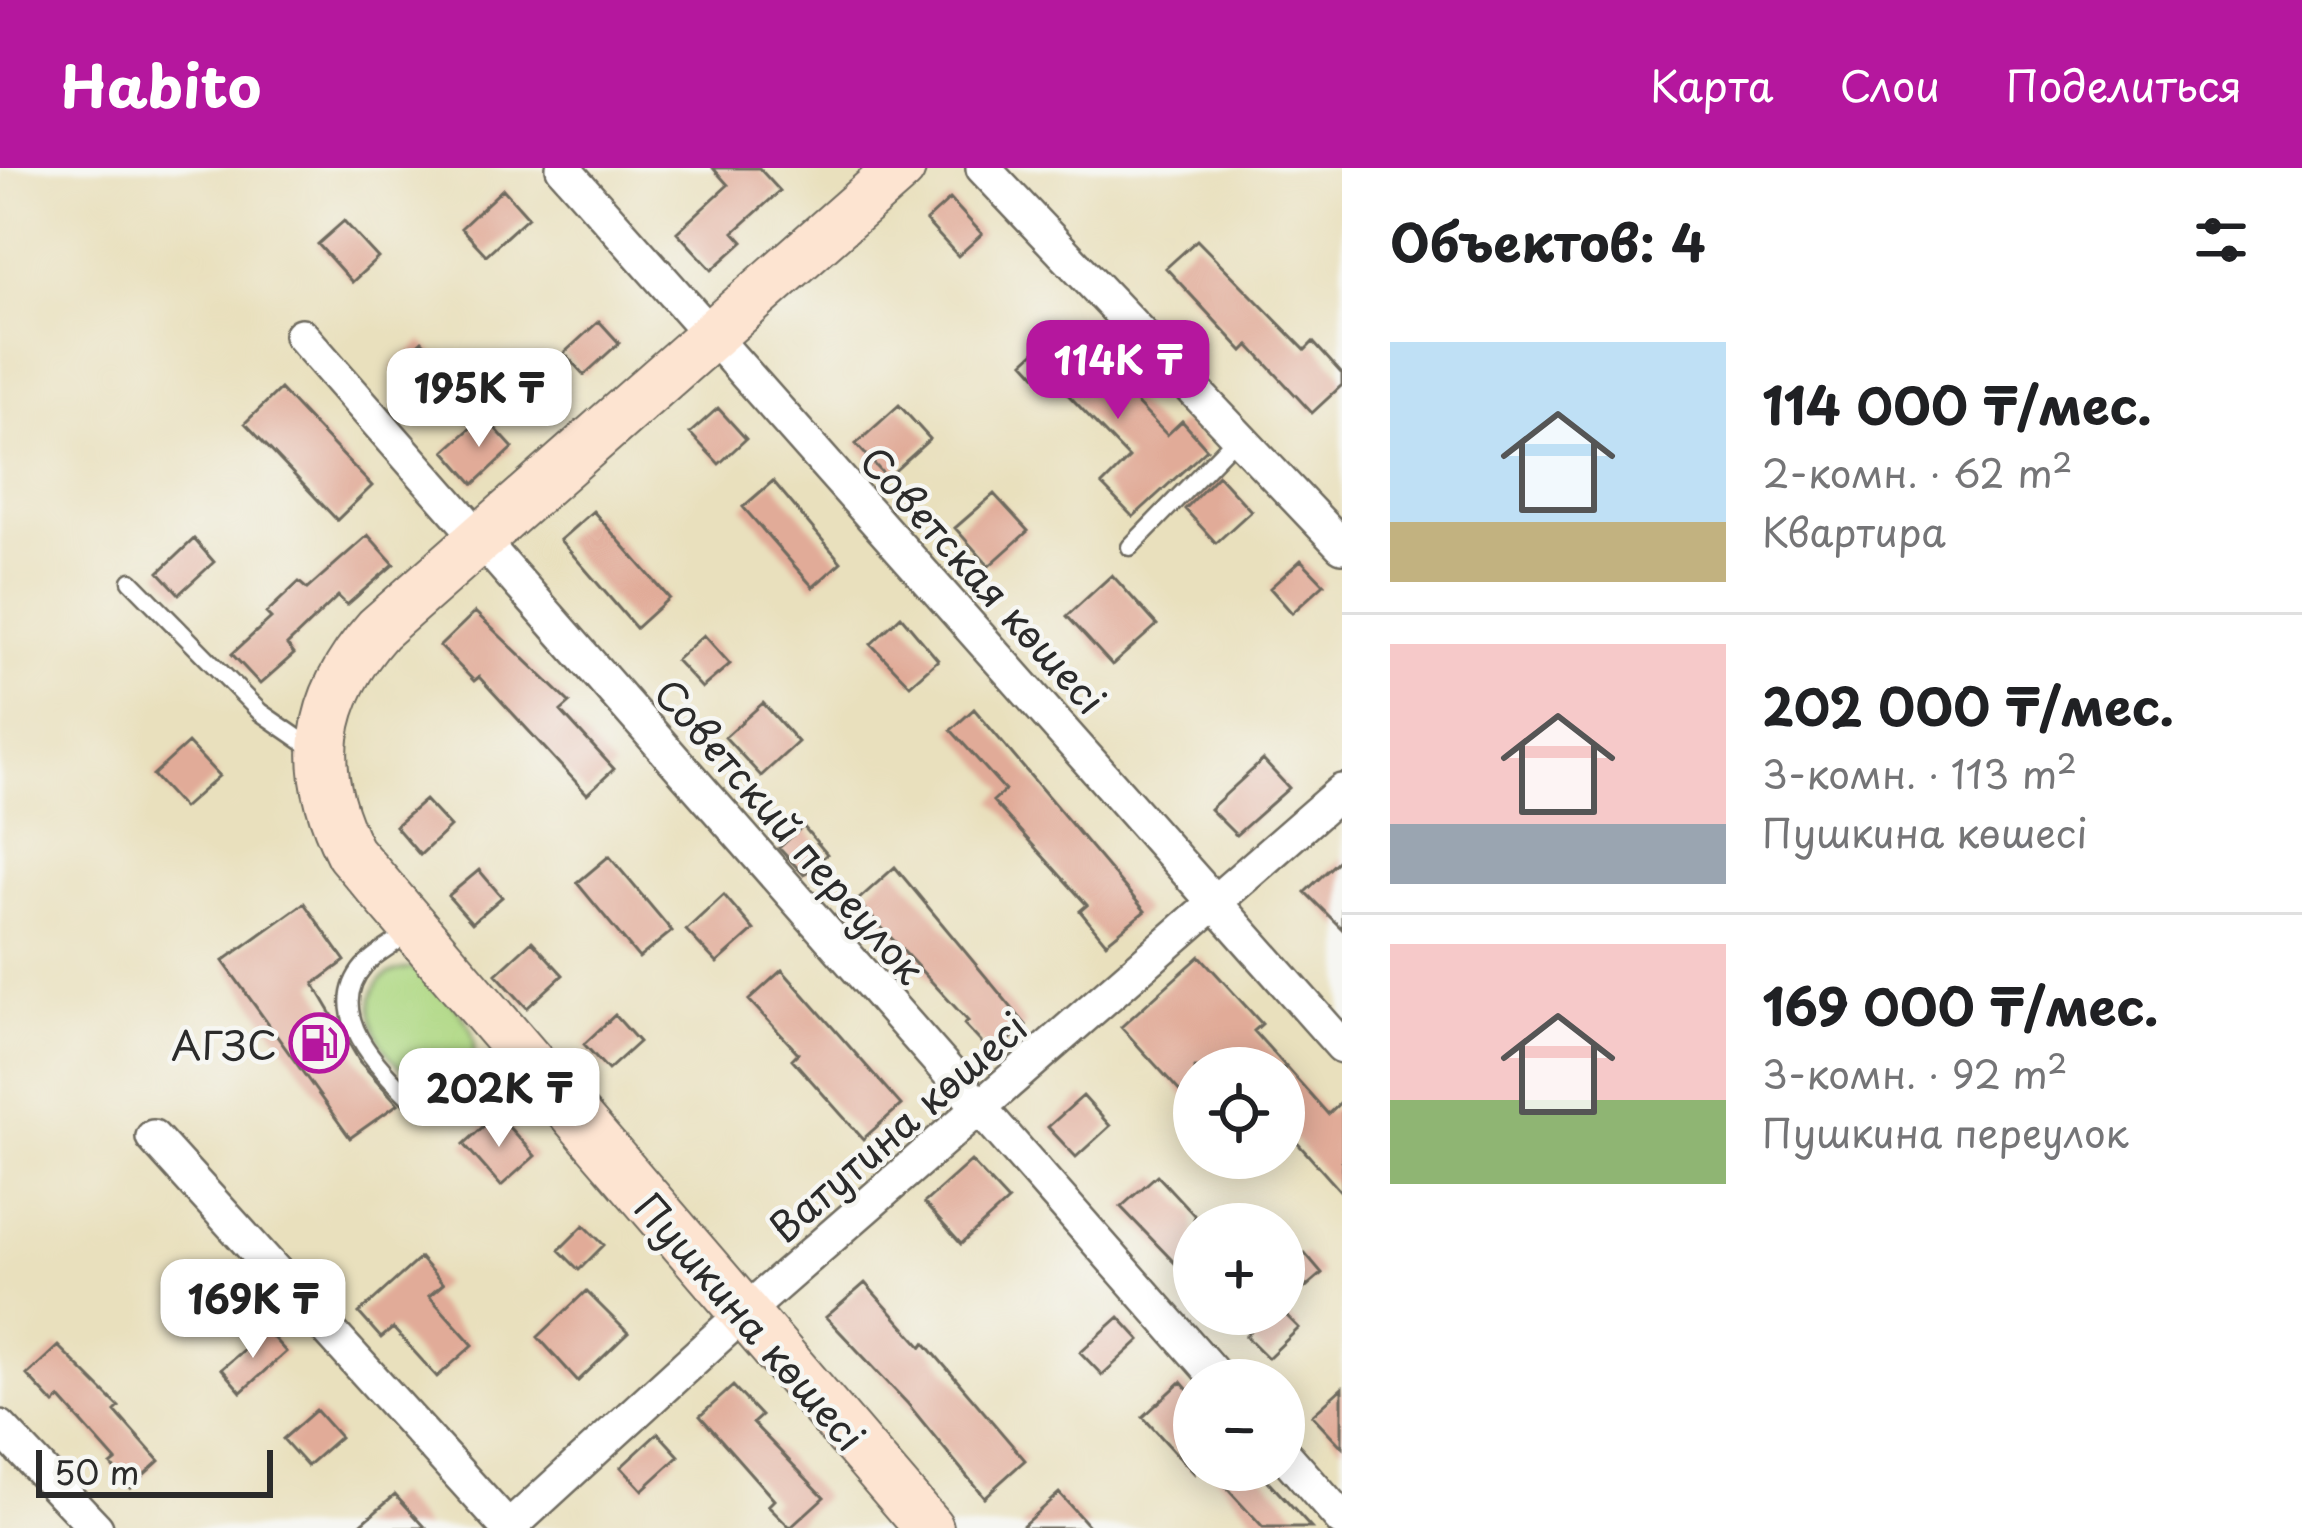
<!DOCTYPE html>
<html lang="ru">
<head>
<meta charset="utf-8">
<style>
	body { margin:0; font-family:"Playpen Sans",sans-serif; background:#f6f6f6; color:#202124; height:100vh; display:flex; flex-direction:column; font-size:45px; white-space:nowrap }
	* { box-sizing:border-box; margin:0 }
	p { font-size:39px; color:#757577 }
	.icon { flex:none; width:66px; height:66px; fill:none; stroke:currentColor; stroke-width:2; stroke-linecap:round; stroke-linejoin:round }
	.map { position:relative; flex:1; overflow:hidden }
	.side { display:flex; flex-direction:column; background:#fff; width:960px }
	.side>* { flex:none }
	.fabs { position:absolute; left:1173px; top:879px; display:grid; gap:24px }
	.fabs a { display:grid; place-items:center; width:132px; height:132px; border-radius:50%; background:#fff; box-shadow:0 6px 30px #0003; font-size:60px }
	.scale { position:absolute; left:36px; bottom:30px; width:237px; box-sizing:border-box; padding-left:12px; border:6px solid #2b2b2b; border-top:0; font-size:33px; line-height:42px; white-space:nowrap; color:#2b2b2b; -webkit-text-stroke:9px #f6f6f2; paint-order:stroke }
	.price { position:absolute; translate:-50% -102px; padding:0 27px; border-radius:24px; background:#fff; color:#222; font-size:39px; line-height:78px; filter:drop-shadow(0 3px 6px #0008) }
	.price::after { content:''; position:absolute; left:50%; top:72px; width:36px; height:27px; margin-left:-18px; background:inherit; clip-path:polygon(0 0,100% 0,50% 100%) }
	.price.on { background:#b5179e; color:#fff }
	ul { padding:0; list-style:none }
	li { display:flex; align-items:center; gap:36px; height:300px; padding:0 48px }
	li+li { border-top:3px solid #e0e0e0 }
	li span { display:grid; place-items:center; flex:none; width:336px; height:240px; border-radius:0px; color:#555 }
	li>.icon { margin-inline-start:auto }
	span .icon { width:144px; height:144px; fill:#fffc; stroke-width:1 }
	li b { font-size:51px }
	h2 { display:flex; justify-content:space-between; align-items:center; height:144px; padding:0 48px; font-size:51px }
	header { display:flex; align-items:center; gap:72px; box-sizing:border-box; height:168px; padding:0 60px; background:#b5179e; color:#fff }
	header strong { font-size:57px }
	nav { display:flex; gap:66px; margin-inline-start:auto; font-size:42px }
	main { display:flex; flex:1; min-height:0 }
	.map>svg:first-child { display:block }
	.green { fill:#afd883; stroke:#6d8257; stroke-width:3 }
	.building { fill:#e1ab98 }
	.lines { fill:none; stroke-linecap:round; stroke-linejoin:round }
	.lane-casing { stroke:#6e6a5e; stroke-width:21 }
	.street-casing { stroke:#6e6a5e; stroke-width:38 }
	.secondary-casing { stroke:#6e6a5e; stroke-width:52 }
	.lane { stroke:#fff; stroke-width:16 }
	.street { stroke:#fff; stroke-width:33 }
	.secondary { stroke:#fde4d1; stroke-width:48 }
	.labels { text-anchor:middle; dominant-baseline:central; stroke-width:9; stroke-linejoin:round; paint-order:stroke }
	.street-label { font-size:39px; fill:#2b2b2b; stroke:#f6f6f2 }
	.poi-label { font-size:39px; fill:#2b2b2b; stroke:#f6f6f2; text-anchor:end }
</style>
</head>
<body>
<header>
<strong>Habito</strong>
<nav><a>Карта</a><a>Слои</a><a>Поделиться</a></nav>
</header>
<main>
<div class="map">
<svg width="1342" height="1360" viewBox="0 0 1342 1360">
	<rect width="100%" height="100%" fill="#f6f6f2"/>
	<filter id="ink" filterUnits="userSpaceOnUse"><feTurbulence type="fractalNoise" baseFrequency=".00833" numOctaves="2"/><feDisplacementMap in="SourceGraphic" scale="24" xChannelSelector="R" yChannelSelector="G"/><feConvolveMatrix kernelMatrix="1 2 1 2 8 2 1 2 1" color-interpolation-filters="sRGB"/></filter>
	<filter id="wash" filterUnits="userSpaceOnUse"><feTurbulence type="fractalNoise" baseFrequency=".004" numOctaves="4" result="noise"/><feDisplacementMap in="SourceGraphic" scale="48" xChannelSelector="R" yChannelSelector="G"/><feGaussianBlur stdDeviation="2.7" result="paint"/><feColorMatrix in="noise" values="0 0 0 0 0 0 0 0 0 0 0 0 0 0 0 0 0 1.4 0 .05"/><feComposite in="paint" operator="in"/></filter>
	<g filter="url(#wash)">
		<rect width="100%" height="100%" fill="#e9e0bd"/>
		<path class="green" d="M418 800C442 827 502 870 460 904 400 953 318 800 418 800Z"/>
		<g id="blocks">
			<path class="building" d="M713 0H759L780 23 734 64 743 74 712 102 677 64 728 17Z
				M503 21 528 49 486 87 461 60Z
				M950 31 982 66 958 88 926 53Z
				M344 53 378 90 352 114 318 76Z
				M1197 72 1305 182 1313 174 1342 206V217L1312 245 1249 177 1243 183 1166 100Z
				M599 153 619 175 584 207 564 185Z
				M1063 158 1167 267 1182 253 1207 281 1133 349 1102 317 1129 290 1051 209 1044 216 1024 194Z
				M422 173 448 201 419 228 393 199Z
				M280 221 372 318 337 352 245 255Z
				M899 237 930 271 887 310 856 276Z
				M718 240 746 271 719 296 690 265Z
				M484 248 513 280 474 316 445 283Z
				M1218 307 1251 343 1216 375 1185 341Z
				M773 313 841 394 813 419 743 339Z
				M994 326 1028 363 989 398 955 360Z
				M593 343 669 430 636 460 560 372Z
				M368 367 394 396 347 437 338 428 287 477 294 486 260 516 232 486 271 450 266 445 299 414 307 421Z
				M194 371 214 394 179 426 159 404Z
				M1301 392 1324 416 1292 445 1270 420Z
				M1112 407 1157 457 1112 497 1067 448Z
				M475 444 570 535 561 543 614 601 587 626 479 509 474 513 440 478Z
				M901 448 938 492 910 517 871 476Z
				M704 467 730 496 702 520 676 492Z
				M763 535 798 574 761 608 725 569Z
				M974 541 1145 743 1106 775 1080 743 1087 737 993 633 1005 622 951 562Z
				M188 575 219 608 183 640 153 607Z
				M1263 592 1289 620 1236 667 1210 641Z
				M425 632 450 659 420 687 395 658Z
				M803 658 827 686 804 707 779 680Z
				M609 688 672 763 639 790 577 715Z
				M1342 689V761L1305 724Z
				M895 699 1026 857 993 887 964 856 968 853 857 733Z
				M479 702 502 729 472 755 448 728Z
				M724 727 754 762 717 795 686 762Z
				M304 735 345 793 314 816 360 894 398 936 350 970 223 793Z
				M532 773 563 807 527 840 496 806Z
				M1200 788 1262 856 1254 863 1328 946 1342 933V1025L1284 960V900H1194V939L1121 859Z
				M782 802 901 937 863 971 792 891 798 885 749 832Z
				M615 847 639 874 608 902 584 876Z
				M1083 928 1110 958 1076 989 1048 959Z
				M497 946 535 988 501 1018 464 976Z
				M971 993 1008 1033 961 1076 924 1035Z
				M1157 1007 1194 1047V1115L1121 1039Z
				M584 1057 604 1077 579 1102 559 1082Z
				M1305 1085 1322 1105 1284 1138V1102Z
				M420 1090 443 1116 429 1128 473 1177 437 1209 393 1160 381 1170 359 1145Z
				M865 1115 922 1179 925 1175 1025 1292 984 1329 908 1236 826 1149Z
				M586 1123 628 1165 578 1213 538 1169Z
				M1269 1146H1285L1299 1160 1268 1190 1246 1168Z
				M1119 1149 1140 1172 1102 1207 1080 1184Z
				M266 1162 286 1184 241 1224 221 1201Z
				M58 1178 119 1239 115 1243 159 1293 130 1319 111 1297 116 1293 60 1230 54 1236 27 1207Z
				M1181 1214 1194 1229V1305L1143 1249Z
				M733 1218 761 1248 753 1255 824 1329 790 1360 768 1338 774 1332 700 1248Z
				M1342 1220V1279L1312 1247Z
				M316 1242 340 1269 307 1298 283 1271Z
				M658 1265 679 1288 642 1322 621 1299Z
				M1210 1302H1258L1311 1360H1263Z
				M1059 1325 1090 1360H1020Z
				M395 1326 426 1360H356Z"/>
		</g>
	</g>
	<g filter="url(#ink)">
		<use href="#blocks" fill-opacity="0" stroke="#6e6a5e" stroke-width="3"/>
		<g class="lines">
			<g class="lane-casing">
				<path id="lane" d="M1130 379 1237 269
					M131 413 260 544 315 582
					M410 765C395 775 376 785 364 798 323 845 378 899 412 932L448 933 522 887"/>
			</g>
			<g class="street-casing">
				<path id="street" d="M563 0 1342 878
					M983 0 1342 378
					M301 167 1219 1212
					M153 969 508 1360
					M0 1259 96 1360
					M1284 1286 1342 1352
					M509 1360 744 1145 1342 623"/>
			</g>
			<g class="secondary-casing">
				<path id="secondary" d="M901 0 378 461C315 532 307 600 350 685L929 1360"/>
			</g>
			<use href="#lane" class="lane"/>
			<use href="#street" class="street"/>
			<use href="#secondary" class="secondary"/>
		</g>
	</g>
	<defs>
		<g id="fuel-ring" transform="scale(3)"><circle r="9.5" fill="#f6f6f2" stroke="#b5179e" stroke-width="1.5"/><path d="M-5.5-6h7V0h2V4h1.3V-2.5L3-4.5l.8-.8L6-3V5H2.5V1h-1V6h-7ZM-4.2-4.7v3.2H.2V-4.7Z" fill="#b5179e"/></g>
	</defs>
	<g fill-rule="evenodd">
		<use href="#fuel-ring" x="319" y="875"/>
	</g>
	<g class="labels">
		<g class="street-label">
			<text transform="translate(984 411) rotate(48)">Советская көшесі</text>
			<text transform="translate(791 662) rotate(49)">Советский переулок</text>
			<text transform="translate(897 958) rotate(-41)">Ватутина көшесі</text>
			<text transform="translate(751 1153) rotate(49)">Пушкина көшесі</text>
		</g>
		<g class="poi-label">
			<text x="277" y="875">АГЗС</text>
		</g>
	</g>
</svg>
<div class="fabs">
<a><svg class="icon" aria-label="locate" viewBox="0 0 24 24"><circle cx="12" cy="12" r="6"/><path d="M12 2v4M12 18v4M2 12h4M18 12h4"/></svg></a>
<a>+</a>
<a>−</a>
</div>
<div class="scale">50 m</div>
<b class="price on" style="left:1118px;top:254px">114K ₸</b>
<b class="price" style="left:479px;top:282px">195K ₸</b>
<b class="price" style="left:499px;top:982px">202K ₸</b>
<b class="price" style="left:253px;top:1193px">169K ₸</b>
</div>
<section class="side">
<h2>Объектов: 4<svg class="icon" aria-label="filters" viewBox="0 0 24 24"><path d="M4 7h16M4 17h16"/><circle cx="9" cy="7" r="2"/><circle cx="15" cy="17" r="2"/></svg></h2>
<ul>
<li><span style="background:linear-gradient(#bfe0f5 75%,#c2b280 0)"><svg class="icon" aria-label="home" viewBox="0 0 24 24"><path d="M3 11l9-7 9 7M6 9v11h12V9"/></svg></span><div><b>114 000 ₸/мес.</b><p>2-комн. · 62 m²</p><p>Квартира</p></div></li>
<li><span style="background:linear-gradient(#f6c9c9 75%,#9aa5b1 0)"><svg class="icon" aria-label="home" viewBox="0 0 24 24"><path d="M3 11l9-7 9 7M6 9v11h12V9"/></svg></span><div><b>202 000 ₸/мес.</b><p>3-комн. · 113 m²</p><p>Пушкина көшесі</p></div></li>
<li><span style="background:linear-gradient(#f6c9c9 65%,#8fb573 0)"><svg class="icon" aria-label="home" viewBox="0 0 24 24"><path d="M3 11l9-7 9 7M6 9v11h12V9"/></svg></span><div><b>169 000 ₸/мес.</b><p>3-комн. · 92 m²</p><p>Пушкина переулок</p></div></li>
</ul>
</section>
</main>
</body>
</html>
